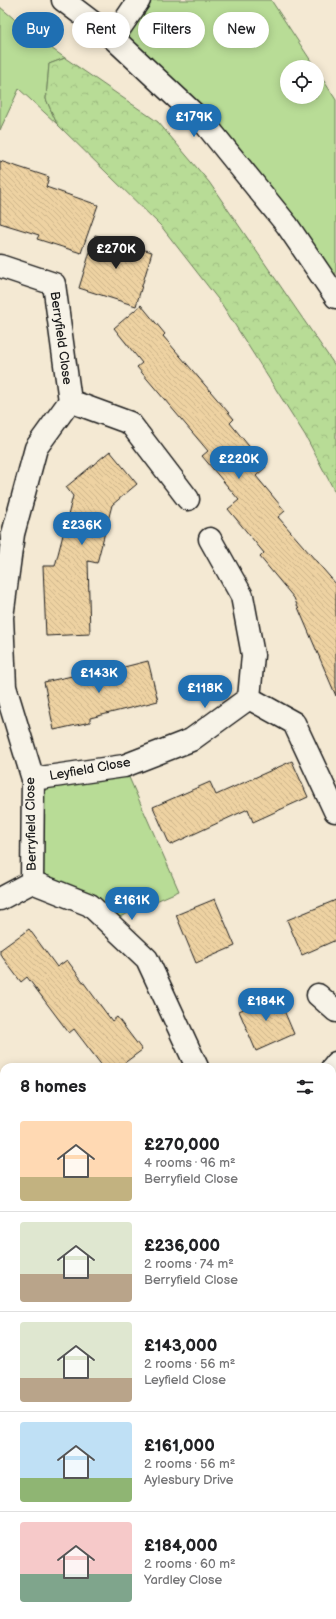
<!DOCTYPE html>
<html lang="en">
<head>
<meta charset="utf-8">
<style>
	body { margin:0; font-family:"Balsamiq Sans",sans-serif; background:#f6f6f6; color:#202124; height:100vh; display:flex; flex-direction:column; font-size:15px; white-space:nowrap }
	* { box-sizing:border-box; margin:0 }
	p { font-size:13px; color:#757577 }
	.icon { flex:none; width:22px; height:22px; fill:none; stroke:currentColor; stroke-width:2; stroke-linecap:round; stroke-linejoin:round }
	.map { position:relative; flex:1; overflow:hidden }
	.panel { position:absolute; left:0px; top:1063px; width:336px; height:556px; display:flex; flex-direction:column; background:#fff; border-radius:12px 12px 0 0; box-shadow:0 2px 10px #0003 }
	.panel>* { flex:none }
	.hud { position:absolute; left:12px; top:12px; width:312px; height:36px; display:flex; gap:8px }
	.fabs { position:absolute; left:280px; top:60px; display:grid; gap:8px }
	.fabs a { display:grid; place-items:center; width:44px; height:44px; border-radius:50%; background:#fff; box-shadow:0 2px 10px #0003; font-size:20px }
	.price { position:absolute; translate:-50% -34px; padding:0 9px; border-radius:14px; background:#1f6fb2; color:#fff; font-size:13px; line-height:26px; filter:drop-shadow(0 1px 2px #0008) }
	.price::after { content:''; position:absolute; left:50%; top:24px; width:12px; height:9px; margin-left:-6px; background:inherit; clip-path:polygon(0 0,100% 0,50% 100%) }
	.price.current { background:#222; color:#fff }
	ul { padding:0; list-style:none }
	li { display:flex; align-items:center; gap:12px; height:100px; padding:0 20px }
	li+li { border-top:1px solid #e0e0e0 }
	li span { display:grid; place-items:center; flex:none; width:112px; height:80px; border-radius:4px; color:#555 }
	li>.icon { margin-inline-start:auto }
	span .icon { width:48px; height:48px; fill:#fffc; stroke-width:1 }
	li b { font-size:17px }
	h2 { display:flex; justify-content:space-between; align-items:center; height:48px; padding:0 20px; font-size:17px }
	.tag { padding:0 14px; border-radius:18px; background:#fff; box-shadow:0 2px 10px #0003; font-size:14px; line-height:36px }
	.tag.current { background:#1f6fb2; color:#fff }
	.map>svg:first-child { display:block }
	.green { fill:#b8dc96; stroke:#6a7c59 }
	.forest { fill:url(#forest-crowns); stroke:#6a7c59 }
	.water { fill:url(#water-ripples); stroke:#748ba0 }
	.building { fill:url(#building-back-hatch); stroke:#1c1c1c }
	.lines { fill:none; stroke-linecap:round; stroke-linejoin:round }
	.minor-casing { stroke:#1c1c1c; stroke-width:25 }
	.tertiary-casing { stroke:#1c1c1c; stroke-width:25 }
	.path { stroke:#1c1c1c; stroke-width:2.5; stroke-dasharray:4 3; stroke-linecap:butt }
	.minor { stroke:#f7f3e8; stroke-width:22 }
	.tertiary { stroke:#f7f3e8; stroke-width:22 }
	.labels { text-anchor:middle; dominant-baseline:central; stroke-width:3.5; stroke-linejoin:round; paint-order:stroke }
	.street-label { font-size:13px; fill:#1c1c1c; stroke:#f7f3e8 }
</style>
</head>
<body>
<div class="map">
<svg width="336" height="1619" viewBox="0 0 336 1619">
	<defs>
		<pattern id="forest-crowns" width="20" height="18" patternUnits="userSpaceOnUse"><rect width="20" height="18" fill="#b8dc96"/><path d="M2 6a3 3 0 1 1 6 0M12 15a3 3 0 1 1 6 0" fill="none" stroke="#9ebc81"/></pattern>
		<pattern id="water-ripples" width="26" height="14" patternUnits="userSpaceOnUse"><rect width="26" height="14" fill="#afd5f8"/><path d="M2 4q2-2 4 0t4 0M15 11q2-2 4 0t4 0" fill="none" stroke="#96b6d4"/></pattern>
		<pattern id="building-back-hatch" width="6" height="6" patternUnits="userSpaceOnUse"><rect width="6" height="6" fill="#eed2a2"/><path d="M-1 5l2 2M0 0l6 6M5-1l2 2" fill="none" stroke="#ccb48b"/></pattern>
	</defs>
	<rect width="100%" height="100%" fill="#f4e9d3"/>
	<filter id="ink" filterUnits="userSpaceOnUse"><feTurbulence type="fractalNoise" baseFrequency=".025" numOctaves="2"/><feDisplacementMap in="SourceGraphic" scale="8" xChannelSelector="R" yChannelSelector="G"/><feConvolveMatrix kernelMatrix="1 2 1 2 8 2 1 2 1" color-interpolation-filters="sRGB"/></filter>
	<g filter="url(#ink)">
		<path class="green" d="M139 0H271L315 67H287V97H317V70L336 100V297L287 225 113 38Z
			M0 7 37 38 65 58 49 64 46 99 57 124 19 89 0 130Z
			M124 766 179 891 108 922 32 882 33 779Z"/>
		<path class="forest" d="M65 58 158 122 209 182 336 367V494L305 435 221 303 161 226 57 124 46 99 49 64Z
			M336 1228V1290L332 1291V1230Z
			M87 1615H149V1619H87Z"/>
		<path class="water" d="M336 1366V1492L332 1493V1368Z"/>
		<path class="building" d="M0 161 49 177 46 187 98 205 81 253 37 239 39 235 0 223Z
			M95 235 152 252 136 306 79 288Z
			M141 305 165 334 163 336 234 419 230 423 266 467 256 476 285 511 278 517 336 584V696L294 598 260 557 264 553 228 509 239 500 202 456 208 451 137 367 142 363 114 328Z
			M110 451 137 484 112 505 97 563 88 561 90 634 46 636 43 566H55L73 496 66 487Z
			M148 661 158 701 90 718V722L54 730 44 682 91 672 92 675Z
			M292 761 308 797 253 822 248 809 170 845 153 807 210 782 216 795Z
			M215 899 235 946 196 963 176 915Z
			M336 900V940L302 955 287 920Z
			M29 929 57 967 67 960 112 1021 117 1017 142 1050 119 1067H103L74 1029 69 1033 27 977 21 982 0 954V950Z
			M277 994 294 1034 256 1051 239 1011Z"/>
		<g class="lines">
			<g class="minor-casing">
				<path id="minor" d="M113 38 139 0
					M0 266 54 284 70 401 36 448 13 534 2 617 5 687 33 779 32 882
					M70 401 130 423 188 499
					M249 698 294 723 335 811
					M33 779 124 766 191 740 249 698 253 655 242 596 210 539
					M0 899 32 882 90 905 147 959 197 1067
					M318 995 336 1011
					M332 1068 336 1063
					M0 1270 4 1266"/>
			</g>
			<g class="tertiary-casing">
				<path id="tertiary" d="M63 0 113 38 206 125 287 225 336 297"/>
			</g>
			<path class="path" d="M332 1313 336 1312
				M332 1539 336 1538"/>
			<use href="#minor" class="minor"/>
			<use href="#tertiary" class="tertiary"/>
		</g>
	</g>
	<g class="labels">
		<g class="street-label">
			<text transform="translate(61 338) rotate(82)">Berryfield Close</text>
			<text transform="translate(90 769) rotate(-10)">Leyfield Close</text>
			<text transform="translate(31 824) rotate(-91)">Berryfield Close</text>
		</g>
	</g>
</svg>
<div class="fabs">
<a><svg class="icon" aria-label="locate" viewBox="0 0 24 24"><circle cx="12" cy="12" r="6"/><path d="M12 2v4M12 18v4M2 12h4M18 12h4"/></svg></a>
</div>
<b class="price" style="left:194px;top:138px">£179K</b>
<b class="price current" style="left:116px;top:270px">£270K</b>
<b class="price" style="left:239px;top:480px">£220K</b>
<b class="price" style="left:82px;top:546px">£236K</b>
<b class="price" style="left:99px;top:694px">£143K</b>
<b class="price" style="left:205px;top:709px">£118K</b>
<b class="price" style="left:132px;top:921px">£161K</b>
<b class="price" style="left:266px;top:1022px">£184K</b>
<div class="hud">
<a class="tag current">Buy</a>
<a class="tag">Rent</a>
<a class="tag">Filters</a>
<a class="tag">New</a>
</div>
<section class="panel">
<h2>8 homes<svg class="icon" aria-label="filters" viewBox="0 0 24 24"><path d="M4 7h16M4 17h16"/><circle cx="9" cy="7" r="2"/><circle cx="15" cy="17" r="2"/></svg></h2>
<ul>
<li><span style="background:linear-gradient(#ffd9b3 70%,#c2b280 0)"><svg class="icon" aria-label="home" viewBox="0 0 24 24"><path d="M3 11l9-7 9 7M6 9v11h12V9"/></svg></span><div><b>£270,000</b><p>4 rooms · 96 m²</p><p>Berryfield Close</p></div></li>
<li><span style="background:linear-gradient(#dfe7d0 65%,#b9a48a 0)"><svg class="icon" aria-label="home" viewBox="0 0 24 24"><path d="M3 11l9-7 9 7M6 9v11h12V9"/></svg></span><div><b>£236,000</b><p>2 rooms · 74 m²</p><p>Berryfield Close</p></div></li>
<li><span style="background:linear-gradient(#dfe7d0 70%,#b9a48a 0)"><svg class="icon" aria-label="home" viewBox="0 0 24 24"><path d="M3 11l9-7 9 7M6 9v11h12V9"/></svg></span><div><b>£143,000</b><p>2 rooms · 56 m²</p><p>Leyfield Close</p></div></li>
<li><span style="background:linear-gradient(#bfe0f5 70%,#8fb573 0)"><svg class="icon" aria-label="home" viewBox="0 0 24 24"><path d="M3 11l9-7 9 7M6 9v11h12V9"/></svg></span><div><b>£161,000</b><p>2 rooms · 56 m²</p><p>Aylesbury Drive</p></div></li>
<li><span style="background:linear-gradient(#f6c9c9 65%,#7fa58c 0)"><svg class="icon" aria-label="home" viewBox="0 0 24 24"><path d="M3 11l9-7 9 7M6 9v11h12V9"/></svg></span><div><b>£184,000</b><p>2 rooms · 60 m²</p><p>Yardley Close</p></div></li>
</ul>
</section>
</div>
</body>
</html>
